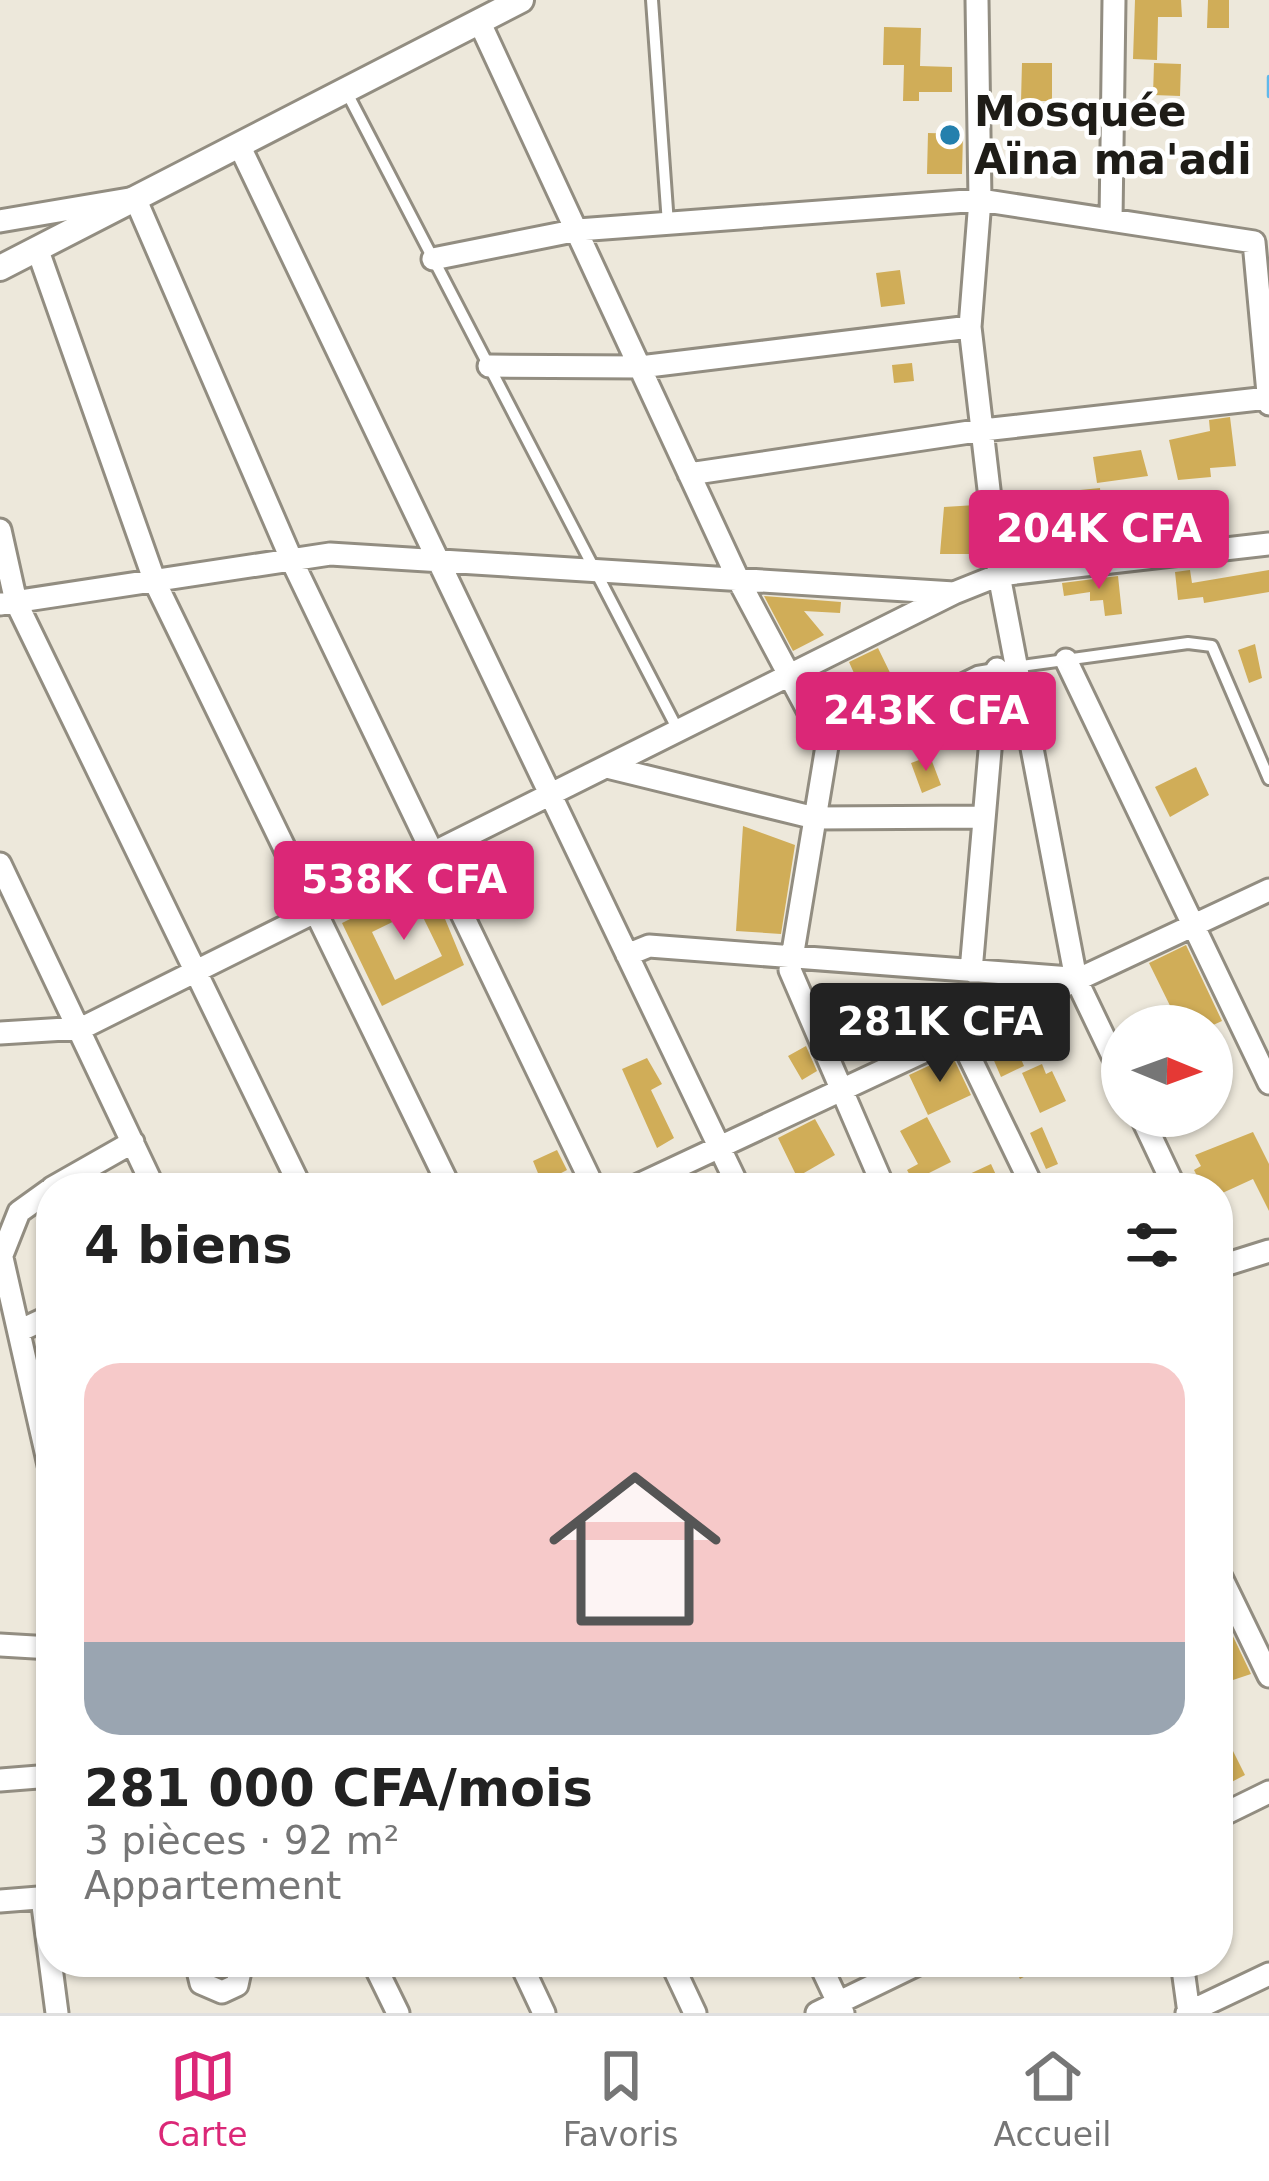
<!DOCTYPE html>
<html lang="fr">
<head>
<meta charset="utf-8">
<style>
	body { margin:0; font-family:"DejaVu Sans",sans-serif; background:#f6f6f6; color:#222; height:100vh; display:flex; flex-direction:column; font-size:45px; white-space:nowrap }
	* { box-sizing:border-box; margin:0 }
	p { font-size:39px; color:#767676 }
	.icon { flex:none; width:66px; height:66px; fill:none; stroke:currentColor; stroke-width:2; stroke-linecap:round; stroke-linejoin:round }
	.map { position:relative; flex:1; overflow:hidden }
	.drawer { position:absolute; left:36px; top:1173px; width:1197px; height:804px; display:flex; flex-direction:column; background:#fff; border-radius:48px; box-shadow:0 3px 9px #0004 }
	.drawer>* { flex:none }
	.needle { width:78px; rotate:91deg }
	.tools { position:absolute; left:1101px; top:1005px; display:grid; gap:24px }
	.tools a { display:grid; place-items:center; width:132px; height:132px; border-radius:50%; background:#fff; box-shadow:0 3px 9px #0004; font-size:60px }
	.price { position:absolute; translate:-50% -102px; padding:0 27px; border-radius:12px; background:#db2777; color:#fff; font-size:39px; line-height:78px; filter:drop-shadow(0 3px 6px #0008) }
	.price::after { content:''; position:absolute; left:50%; top:72px; width:36px; height:27px; margin-left:-18px; background:inherit; clip-path:polygon(0 0,100% 0,50% 100%) }
	.price.active { background:#222; color:#fff }
	ul { padding:0; list-style:none }
	li { display:grid; align-content:center; gap:24px; height:636px; padding:0 48px }
	li+li { border-top:3px solid #e0e0e0 }
	li span { display:grid; place-items:center; height:372px; border-radius:36px; color:#555 }
	li>.icon { margin-inline-start:auto }
	span .icon { width:216px; height:216px; fill:#fffc; stroke-width:1 }
	li b { font-size:51px }
	h2 { display:flex; justify-content:space-between; align-items:center; height:144px; padding:0 48px; font-size:51px }
	.tabs { display:flex; justify-content:space-around; align-items:center; height:168px; border-top:3px solid #e0e0e0; background:#fff; font-size:33px; color:#767676 }
	.tabs a { display:grid; justify-items:center; gap:6px }
	.tabs .active { color:#db2777 }
	.map>svg:first-child { display:block }
	.lines { fill:none; stroke-linecap:round; stroke-linejoin:round }
	.stream { stroke:#5fb9eb; stroke-width:4.5 }
	.building { fill:#d0ad58; fill-rule:evenodd }
	.service-casing { stroke:#928d81; stroke-width:16 }
	.minor-casing { stroke:#928d81; stroke-width:27 }
	.tertiary-casing { stroke:#928d81; stroke-width:30 }
	.service { stroke:#fff; stroke-width:10 }
	.minor { stroke:#fff; stroke-width:21 }
	.tertiary { stroke:#fff; stroke-width:24 }
	.poi-dot { fill:#2480ad; stroke:#fff; stroke-width:4.5 }
	.labels { text-anchor:middle; dominant-baseline:central; stroke-width:9; stroke-linejoin:round; paint-order:stroke }
	.poi-label { font-size:42px; font-weight:bold; fill:#1e1c17; stroke:#fff; text-anchor:start }
</style>
</head>
<body>
<div class="map">
<svg width="1269" height="2013" viewBox="0 0 1269 2013">
	<rect width="100%" height="100%" fill="#ede8db"/>
	<g class="lines">
		<path class="stream" d="M1269 77V96"/>
	</g>
	<path class="building" d="M1135 0H1181L1182 17H1158L1157 60 1133 59Z
		M1208 0H1229V28H1207Z
		M884 27 921 28 920 66 952 67V92H919V101H903L904 65H883Z
		M1022 63H1052V101H1021Z
		M1154 63 1181 64 1180 96 1153 95Z
		M928 133 963 134 962 174H927Z
		M900 270 905 304 881 307 876 273Z
		M912 363 914 381 894 383 892 365Z
		M1230 417 1236 466 1210 468 1211 477 1178 480 1169 440 1210 431 1209 420Z
		M1141 450 1148 476 1097 483 1093 457Z
		M1100 488 1103 525 1088 526 1089 540 1015 554 1011 497Z
		M976 505 981 554H940L944 507Z
		M1190 570 1192 583 1269 570V592L1204 603 1203 597 1178 600 1175 572Z
		M1118 576 1122 614 1105 616 1103 600 1090 601V592L1064 596 1062 583Z
		M764 596 841 602 840 613 804 611 824 635 793 651Z
		M1255 644 1262 678 1249 683 1238 650Z
		M878 648 896 685 866 700 849 662Z
		M825 674 845 718 832 724 810 682Z
		M930 756 941 785 922 793 911 763Z
		M1196 767 1209 795 1170 817 1155 787Z
		M743 826 795 845 781 934 736 931Z
		M429 880 464 965 382 1006 342 923ZM419 909 442 956 395 980 372 932Z
		M1186 945 1222 1021 1211 1026H1180L1149 963Z
		M1015 1045 1024 1066 1001 1077 992 1056Z
		M806 1046 817 1071 802 1080 788 1056Z
		M952 1055 971 1095 928 1115 909 1075Z
		M647 1058 662 1084 651 1090 674 1138 657 1148 622 1069Z
		M1042 1064 1046 1074 1052 1071 1066 1101 1040 1113 1022 1073Z
		M927 1117 951 1162 913 1181 907 1170 918 1164 900 1131Z
		M815 1119 835 1155 797 1177 778 1138Z
		M1042 1127 1058 1164 1046 1169 1030 1133Z
		M1253 1132 1269 1164V1211L1253 1179 1218 1195V1188H1203L1194 1170 1201 1166 1195 1155Z
		M557 1150 567 1170 542 1183 533 1161Z
		M991 1164 1002 1188H968L963 1177Z
		M1218 1605 1251 1674 1218 1685Z
		M1227 1739 1245 1775 1218 1789V1744Z
		M1011 1962H1052L1020 1979Z"/>
	<g class="lines">
		<g class="service-casing">
			<path id="service" d="M652 0 668 224
				M346 91 678 730
				M1014 667 1188 643 1212 646 1269 779
				M827 746 977 672 995 669"/>
		</g>
		<g class="minor-casing">
			<path id="minor" d="M977 0 980 200 970 327 999 575 1076 979 1122 1075
				M479 21 739 581 827 746 790 970 884 1188
				M239 145 739 1188
				M1111 220 1114 0
				M0 221 135 198 293 563 594 1188
				M37 248 155 582 450 1188
				M433 259 578 230 980 200 1254 242 1269 404
				M489 366 640 367 970 327
				M689 474 983 430 1268 398
				M0 530 16 602 301 1188
				M0 604 330 554 954 593
				M1066 660 1269 1083
				M611 768 815 818 984 817
				M0 864 154 1188
				M627 955 649 946 1070 978
				M971 971 997 669
				M0 1033 82 1028 954 593 999 575 1269 544
				M958 1033 1033 1188
				M1141 1116 1175 1188
				M52 1188 133 1142
				M632 1188 1269 890
				M0 1249 51 1474
				M0 1260 19 1212 51 1189
				M1218 1267 1269 1251
				M19 1331 51 1316
				M1218 1571 1269 1676
				M0 1645 51 1648
				M0 1780 51 1776
				M1218 1817 1269 1792
				M42 1898 57 2013
				M0 1901 51 1897
				M196 1962 201 1983 222 1992 237 1985 242 1962
				M373 1962 398 2013
				M520 1962 544 2013
				M671 1962 695 2013
				M819 1962 843 2013
				M1182 1962 1189 2013
				M817 2013 922 1962
				M1187 2013 1269 1974"/>
		</g>
		<g class="tertiary-casing">
			<path id="tertiary" d="M0 268 521 0"/>
		</g>
		<use href="#service" class="service"/>
		<use href="#minor" class="minor"/>
		<use href="#tertiary" class="tertiary"/>
	</g>
	<circle class="poi-dot" cx="950" cy="135" r="12"/>
	<g class="labels">
		<g class="poi-label">
			<text x="974" y="111">Mosquée<tspan x="974" dy="48">Aïna ma'adi</tspan></text>
		</g>
	</g>
</svg>
<div class="tools">
<a><svg class="needle" viewBox="-14 -14 28 28"><path d="M0-13l5 13h-10z" fill="#e53935"/><path d="M0 13l5-13h-10z" fill="#767676"/></svg></a>
</div>
<b class="price" style="left:1099px;top:592px">204K CFA</b>
<b class="price" style="left:926px;top:774px">243K CFA</b>
<b class="price" style="left:404px;top:943px">538K CFA</b>
<b class="price active" style="left:940px;top:1085px">281K CFA</b>
<section class="drawer">
<h2>4 biens<svg class="icon" aria-label="filters" viewBox="0 0 24 24"><path d="M4 7h16M4 17h16"/><circle cx="9" cy="7" r="2"/><circle cx="15" cy="17" r="2"/></svg></h2>
<ul>
<li><span style="background:linear-gradient(#f6c9c9 75%,#9aa5b1 0)"><svg class="icon" aria-label="home" viewBox="0 0 24 24"><path d="M3 11l9-7 9 7M6 9v11h12V9"/></svg></span><div><b>281 000 CFA/mois</b><p>3 pièces · 92 m²</p><p>Appartement</p></div></li>
</ul>
</section>
</div>
<nav class="tabs">
<a class="active"><svg class="icon" aria-label="map" viewBox="0 0 24 24"><path d="M3 6l6-2 6 2 6-2v14l-6 2-6-2-6 2zM9 4v14M15 6v14"/></svg>Carte</a>
<a><svg class="icon" aria-label="saved" viewBox="0 0 24 24"><path d="M7 4h10v16l-5-4-5 4z"/></svg>Favoris</a>
<a><svg class="icon" aria-label="home" viewBox="0 0 24 24"><path d="M3 11l9-7 9 7M6 9v11h12V9"/></svg>Accueil</a>
</nav>
</body>
</html>
